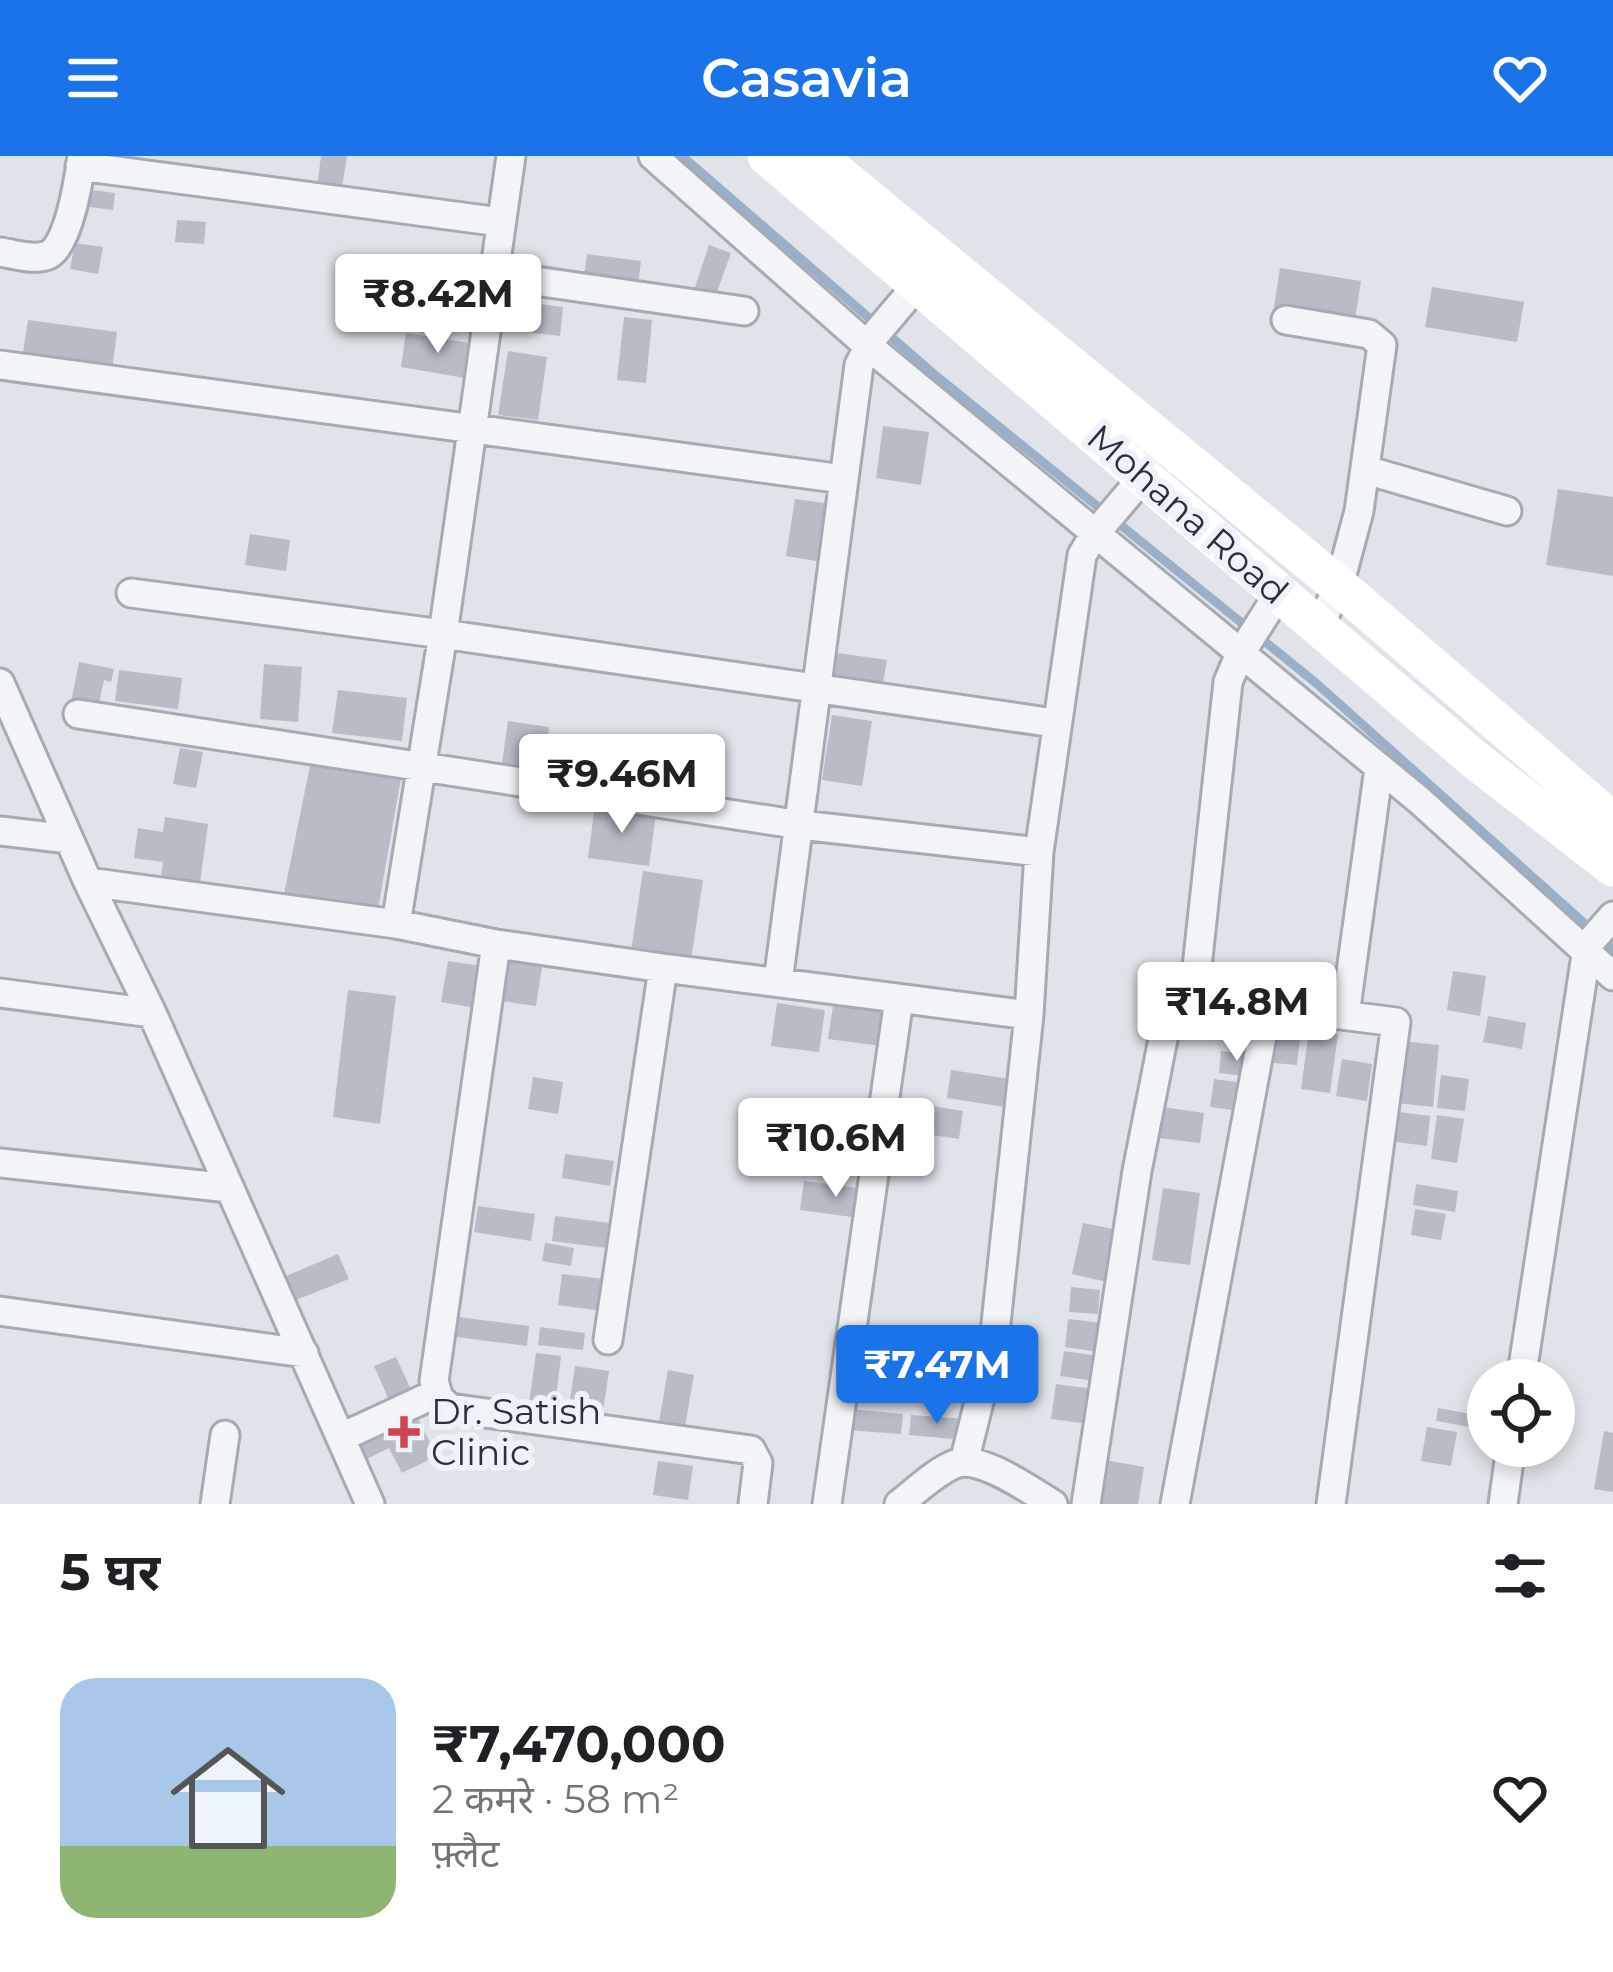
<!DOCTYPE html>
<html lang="hi">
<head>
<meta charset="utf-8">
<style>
	body { margin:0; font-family:Montserrat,"Noto Sans Devanagari",sans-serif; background:#f6f6f6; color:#202124; height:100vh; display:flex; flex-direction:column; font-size:45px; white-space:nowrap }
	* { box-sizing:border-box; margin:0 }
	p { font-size:39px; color:#757577 }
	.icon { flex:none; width:66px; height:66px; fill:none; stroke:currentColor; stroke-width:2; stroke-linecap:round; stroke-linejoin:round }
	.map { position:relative; height:1348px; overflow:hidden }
	.drawer { display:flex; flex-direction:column; background:#fff; flex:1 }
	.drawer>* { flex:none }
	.controls { position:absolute; left:1467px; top:1203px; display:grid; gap:24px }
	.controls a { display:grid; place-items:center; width:108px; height:108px; border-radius:50%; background:#fff; box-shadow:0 6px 18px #0003; font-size:60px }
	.price { position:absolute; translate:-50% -102px; padding:0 27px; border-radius:12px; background:#fff; color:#222; font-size:39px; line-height:78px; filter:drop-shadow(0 3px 6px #0008) }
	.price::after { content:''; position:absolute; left:50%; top:72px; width:36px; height:27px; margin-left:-18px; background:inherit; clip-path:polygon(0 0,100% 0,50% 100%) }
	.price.current { background:#1a73e8; color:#fff }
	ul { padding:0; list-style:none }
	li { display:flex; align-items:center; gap:36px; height:300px; padding:0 60px }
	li+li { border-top:3px solid #e0e0e0 }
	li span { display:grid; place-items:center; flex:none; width:336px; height:240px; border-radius:36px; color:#555 }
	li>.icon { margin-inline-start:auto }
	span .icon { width:144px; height:144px; fill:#fffc; stroke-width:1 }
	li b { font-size:51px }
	h2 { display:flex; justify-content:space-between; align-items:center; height:144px; padding:0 60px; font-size:51px }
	header { display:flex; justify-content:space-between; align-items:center; height:156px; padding:0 60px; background:#1a73e8; color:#fff; font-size:54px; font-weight:600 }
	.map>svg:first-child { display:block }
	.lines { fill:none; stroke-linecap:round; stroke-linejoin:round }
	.stream { stroke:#9bafc9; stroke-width:9 }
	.building { fill:#b7bcc6 }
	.street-casing { stroke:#a5aab3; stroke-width:33 }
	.street { stroke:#f3f4f7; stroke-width:27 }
	.secondary { stroke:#fff; stroke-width:39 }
	.poi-dot { fill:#cf4453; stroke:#eff2f6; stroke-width:4.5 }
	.labels { text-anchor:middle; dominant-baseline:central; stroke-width:12; stroke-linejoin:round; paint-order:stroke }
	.street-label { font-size:36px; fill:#283041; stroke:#eff2f6 }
	.poi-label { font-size:36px; fill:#283041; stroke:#eff2f6; text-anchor:start }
</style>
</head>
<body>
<header><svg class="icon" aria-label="menu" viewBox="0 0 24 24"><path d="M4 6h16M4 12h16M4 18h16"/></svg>Casavia<svg class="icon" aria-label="heart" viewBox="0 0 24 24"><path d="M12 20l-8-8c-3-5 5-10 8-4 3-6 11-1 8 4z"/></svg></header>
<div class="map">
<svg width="1613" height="1348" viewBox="0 0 1613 1348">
	<rect width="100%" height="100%" fill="#e0e3e9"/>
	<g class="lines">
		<path class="stream" d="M682 0 935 219 1316 527 1613 793"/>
	</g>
	<path class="building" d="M321 0H347L340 43 316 39Z
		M84 33 115 37 113 54 82 50Z
		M177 64 206 66 204 88 175 86Z
		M75 87 103 91 98 118 70 113Z
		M709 89 731 97 714 144 693 137Z
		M587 98 641 105 637 136 583 129Z
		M1280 112 1361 125 1354 170 1273 158Z
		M1432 131 1524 146 1517 186 1425 171Z
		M521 146 563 151 560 180 518 175Z
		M624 161 652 164 646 227 617 224Z
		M28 164 117 176 111 222 21 209Z
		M406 177 476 188 470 223 401 211Z
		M508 195 547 201 538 264 498 259Z
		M883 270 929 276 921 329 876 322Z
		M1558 333 1613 341V420L1546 409Z
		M795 343 831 348 822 406 786 400Z
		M250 378 290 384 286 415 245 409Z
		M831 496 887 504 883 527 827 519Z
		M79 506 114 513 111 526 104 524 98 552 71 546Z
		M264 508 302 511 298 566 260 563Z
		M119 514 182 522 178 553 115 545Z
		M338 534 407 542 402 585 332 577Z
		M832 559 872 565 862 630 822 624Z
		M508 565 549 571 543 619 501 614Z
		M180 592 203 596 196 632 173 628Z
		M313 595 403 611 377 759 283 743Z
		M595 649 656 658 649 710 588 702Z
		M165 661 208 668 199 734 160 728 163 706 134 702 138 672 163 676Z
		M643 715 703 724 691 804 631 795Z
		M494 804 542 811 536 850 488 843Z
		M448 805 489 811 481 853 441 846Z
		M1299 812 1343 818 1339 853 1295 847Z
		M1453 815 1486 820 1480 860 1447 854Z
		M348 834 396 840 380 968 333 961Z
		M834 843 894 851 889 891 828 883Z
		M777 847 825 854 819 896 771 890Z
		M1488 860 1526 867 1522 893 1483 886Z
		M1265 869 1301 872 1297 909 1262 906Z
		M1309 874 1338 878 1330 937 1301 933Z
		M1402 885 1439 889 1433 951 1396 947Z
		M1221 895 1256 900 1253 921 1219 917Z
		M1342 903 1372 908 1367 945 1336 940Z
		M951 914 1016 924 1012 952 947 942Z
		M1441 919 1469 923 1465 955 1437 952Z
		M533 921 563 926 558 958 528 953Z
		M1214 923 1251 928 1247 956 1210 951Z
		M903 945 963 955 959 983 898 974Z
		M1163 951 1204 957 1200 987 1159 982Z
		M1392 955 1430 960 1427 990 1389 985Z
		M1437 959 1464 963 1457 1007 1431 1003Z
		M565 998 614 1005 610 1030 562 1022Z
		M804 1025 871 1034 867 1063 800 1054Z
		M1416 1028 1458 1035 1455 1056 1413 1049Z
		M1163 1032 1200 1037 1190 1109 1152 1104Z
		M478 1050 535 1058 531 1085 474 1076Z
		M1415 1053 1446 1058 1441 1084 1411 1079Z
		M555 1060 618 1068 614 1093 552 1085Z
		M1083 1067 1123 1075 1112 1127 1072 1118Z
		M545 1087 574 1092 571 1110 542 1105Z
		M338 1098 349 1123 296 1144 286 1120Z
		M562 1118 605 1123 602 1155 558 1149Z
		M1071 1131 1100 1134 1098 1158 1069 1156Z
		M450 1160 529 1170 527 1190 448 1180Z
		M1068 1163 1103 1167 1099 1196 1065 1191Z
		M540 1171 585 1177 583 1194 538 1189Z
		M1064 1195 1098 1200 1094 1225 1060 1220Z
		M536 1197 561 1200 554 1258 528 1255Z
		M396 1201 412 1236 390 1246 374 1210Z
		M575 1210 609 1215 603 1255 569 1251Z
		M668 1214 694 1219 684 1276 658 1271Z
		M1056 1228 1094 1233 1089 1268 1051 1263Z
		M412 1251 437 1300 402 1317 389 1292 357 1308 345 1284Z
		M1438 1252 1477 1259 1475 1272 1436 1265Z
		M848 1253 903 1258 901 1278 846 1274Z
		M911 1259 965 1263 964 1284 909 1279Z
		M1427 1271 1457 1276 1451 1310 1421 1305Z
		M1604 1275 1613 1277V1336L1594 1333Z
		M1105 1304 1144 1311 1138 1348H1097Z
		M658 1305 693 1310 688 1344 653 1339Z"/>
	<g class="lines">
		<g class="street-casing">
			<path id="street" d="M653 0 867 189 1419 644 1613 820
				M80 10 500 66
				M0 96C15 98 34 105 48 99 69 90 79 22 82 0
				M494 119 744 155
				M1286 164 1369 178 1382 189 1359 355 1339 430 1319 470
				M0 209 843 323
				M1366 314 1507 355
				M131 437 443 478 1054 567
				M0 527 88 726 152 857 370 1348
				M78 558 801 669 1039 696
				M0 675 69 683
				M88 726 396 768 496 788 663 812 1029 859 1039 696 1082 399 1094 379 1144 320
				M396 768 443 478 511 0
				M496 788 434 1225 439 1242 450 1252 751 1294 758 1307 753 1348
				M778 826 859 209 874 180 918 128
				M0 837 152 857
				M1345 859 1379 612
				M1265 864 1199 827 1197 811 1228 526 1239 500 1279 437
				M0 1007 229 1032
				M0 1155 304 1197
				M608 1184 663 812
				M1521 1224 1586 799 1591 785 1613 760
				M342 1281 437 1237
				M964 1306 994 1186 1029 859
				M215 1348 225 1279
				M827 1348 899 843
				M899 1348C916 1335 935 1316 955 1308 980 1298 1031 1335 1053 1348
				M1086 1348 1137 1015 1164 878 1174 849 1199 827
				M1175 1348 1265 864 1273 855 1286 852 1396 866 1331 1348
				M1503 1348 1511 1290"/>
		</g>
		<use href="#street" class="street"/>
		<path class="secondary" d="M767 0 1474 603 1613 711
			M816 0 1339 430 1613 666"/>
	</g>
	<path class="poi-dot" d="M398 1258h12v12h12v12h-12v12h-12v-12h-12v-12h12z"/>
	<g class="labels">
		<g class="street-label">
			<text transform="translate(1188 358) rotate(41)">Mohana Road</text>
		</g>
		<g class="poi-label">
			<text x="431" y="1255">Dr. Satish<tspan x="431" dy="41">Clinic</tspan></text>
		</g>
	</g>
</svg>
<div class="controls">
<a><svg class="icon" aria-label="locate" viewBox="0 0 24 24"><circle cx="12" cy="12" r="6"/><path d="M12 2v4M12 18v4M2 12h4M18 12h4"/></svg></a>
</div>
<b class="price" style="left:438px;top:200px">₹8.42M</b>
<b class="price" style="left:622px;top:680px">₹9.46M</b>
<b class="price" style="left:1237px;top:908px">₹14.8M</b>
<b class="price" style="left:836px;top:1044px">₹10.6M</b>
<b class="price current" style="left:937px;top:1271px">₹7.47M</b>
</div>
<section class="drawer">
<h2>5 घर<svg class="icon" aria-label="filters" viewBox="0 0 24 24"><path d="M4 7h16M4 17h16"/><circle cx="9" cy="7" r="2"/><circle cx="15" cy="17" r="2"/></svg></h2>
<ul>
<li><span style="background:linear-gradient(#a9c7e8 70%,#8fb573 0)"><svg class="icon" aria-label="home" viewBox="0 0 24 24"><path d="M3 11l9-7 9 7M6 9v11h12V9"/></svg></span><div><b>₹7,470,000</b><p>2 कमरे · 58 m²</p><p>फ़्लैट</p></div><svg class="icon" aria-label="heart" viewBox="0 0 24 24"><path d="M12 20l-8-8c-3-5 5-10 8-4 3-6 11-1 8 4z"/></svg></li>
</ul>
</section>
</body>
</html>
